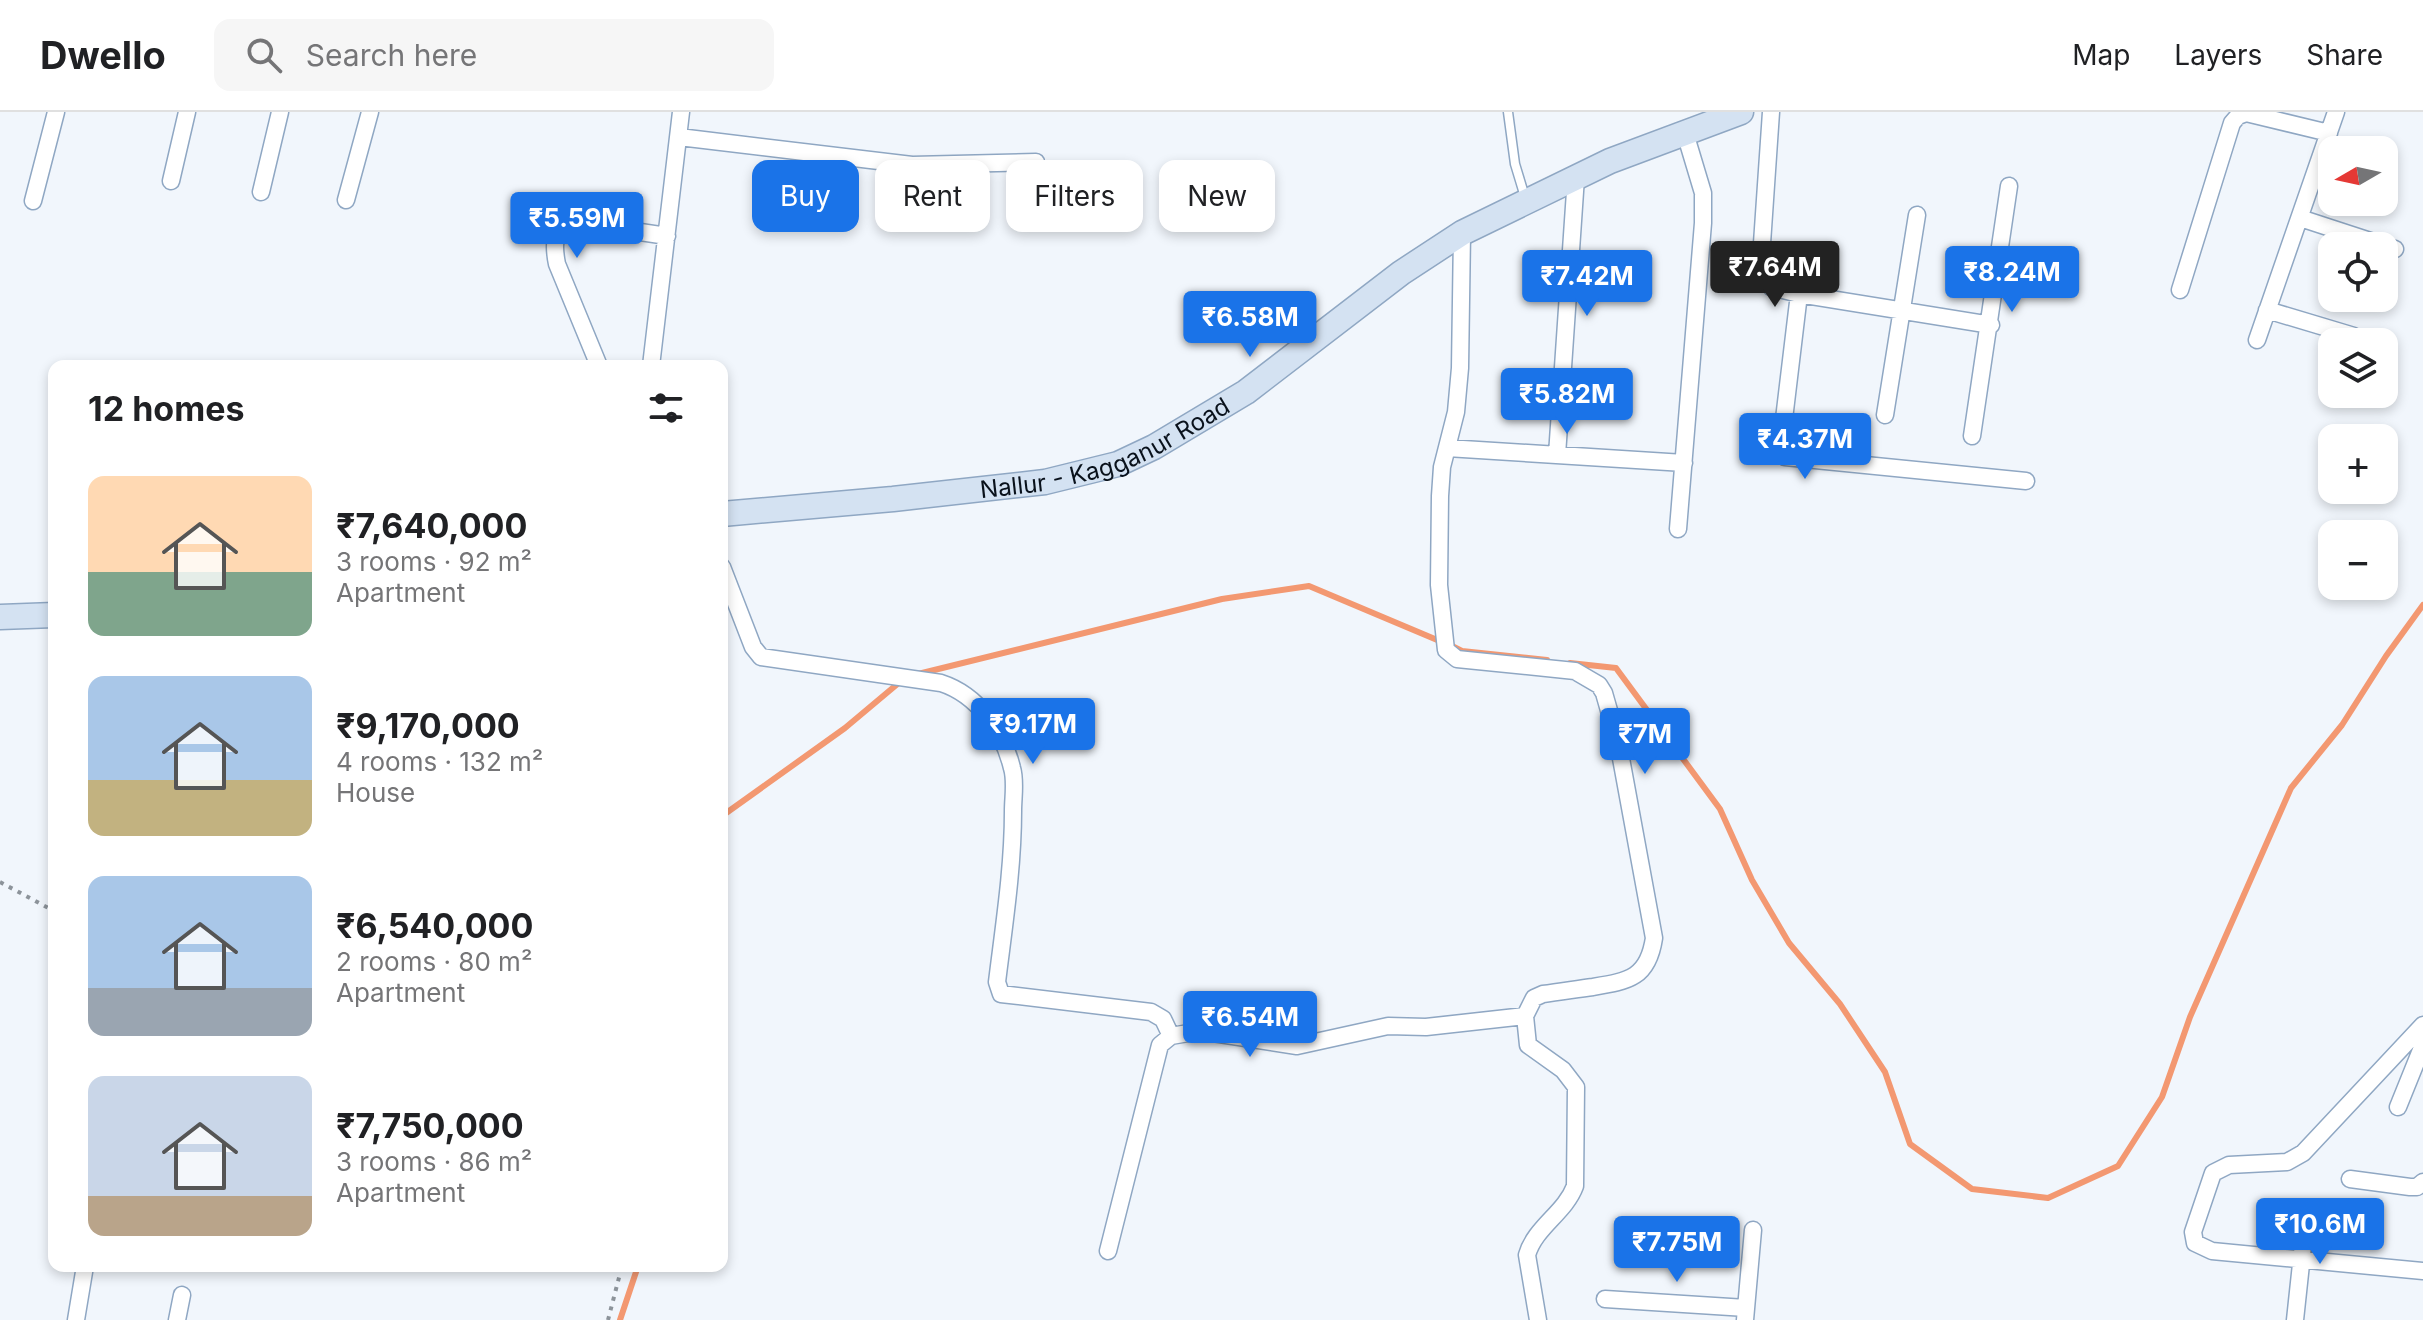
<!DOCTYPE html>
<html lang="en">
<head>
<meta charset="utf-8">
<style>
	body { margin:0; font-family:Inter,sans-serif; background:#f6f6f6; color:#202124; height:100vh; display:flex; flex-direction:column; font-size:30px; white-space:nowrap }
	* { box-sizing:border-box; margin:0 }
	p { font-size:26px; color:#757577 }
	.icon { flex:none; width:44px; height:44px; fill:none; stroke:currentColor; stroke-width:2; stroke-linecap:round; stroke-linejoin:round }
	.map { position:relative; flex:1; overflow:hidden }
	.panel { position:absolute; left:48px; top:248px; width:680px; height:912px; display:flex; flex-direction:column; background:#fff; border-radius:16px; box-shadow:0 4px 12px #0003 }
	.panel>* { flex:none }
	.guide { position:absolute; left:752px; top:48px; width:760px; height:72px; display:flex; gap:16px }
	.needle { width:52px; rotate:261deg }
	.controls { position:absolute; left:2318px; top:24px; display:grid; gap:16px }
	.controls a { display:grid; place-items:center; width:80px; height:80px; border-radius:16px; background:#fff; box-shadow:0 4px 12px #0003; font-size:40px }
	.price { position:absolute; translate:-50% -68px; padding:0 18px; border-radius:8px; background:#1a73e8; color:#fff; font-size:26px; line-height:52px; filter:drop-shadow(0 2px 4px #0008) }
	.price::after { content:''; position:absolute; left:50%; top:48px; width:24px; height:18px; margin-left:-12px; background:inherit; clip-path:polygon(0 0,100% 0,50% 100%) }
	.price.current { background:#222; color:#fff }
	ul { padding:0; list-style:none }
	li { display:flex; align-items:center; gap:24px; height:200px; padding:0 40px }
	li span { display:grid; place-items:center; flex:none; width:224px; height:160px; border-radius:16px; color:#555 }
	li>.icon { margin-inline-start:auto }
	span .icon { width:96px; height:96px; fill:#fffc; stroke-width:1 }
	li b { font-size:34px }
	h2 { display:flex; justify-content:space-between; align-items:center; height:96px; padding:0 40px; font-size:34px }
	.chip { padding:0 28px; border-radius:16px; background:#fff; box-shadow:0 4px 12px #0003; font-size:28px; line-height:72px }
	.chip.current { background:#1a73e8; color:#fff }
	header { display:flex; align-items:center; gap:48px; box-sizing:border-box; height:112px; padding:0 40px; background:#fff; border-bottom:2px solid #e0e0e0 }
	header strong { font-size:38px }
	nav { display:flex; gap:44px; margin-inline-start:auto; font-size:28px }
	.search { width:560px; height:72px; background:#f6f6f6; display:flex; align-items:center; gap:20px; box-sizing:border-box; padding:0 28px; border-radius:16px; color:#757577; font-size:30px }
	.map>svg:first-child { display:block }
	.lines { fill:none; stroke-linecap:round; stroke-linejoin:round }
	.stream { stroke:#f39871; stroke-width:6 }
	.service-casing { stroke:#8fa7c3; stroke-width:11 }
	.minor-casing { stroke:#8fa7c3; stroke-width:19 }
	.secondary-casing { stroke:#8fa7c3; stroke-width:27 }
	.path { stroke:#8c939a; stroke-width:4; stroke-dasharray:4 6; stroke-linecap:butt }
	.service { stroke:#fff; stroke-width:8 }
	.minor { stroke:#fff; stroke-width:16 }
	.secondary { stroke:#d4e2f2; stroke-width:24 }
	.labels { text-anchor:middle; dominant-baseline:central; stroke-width:6; stroke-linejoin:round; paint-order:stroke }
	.street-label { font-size:24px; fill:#09111b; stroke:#f1f6fc }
</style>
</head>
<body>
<header>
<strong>Dwello</strong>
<div class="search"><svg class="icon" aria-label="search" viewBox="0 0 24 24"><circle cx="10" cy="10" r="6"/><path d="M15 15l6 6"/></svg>Search here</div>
<nav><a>Map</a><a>Layers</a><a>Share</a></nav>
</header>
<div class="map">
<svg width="2423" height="1208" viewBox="0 0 2423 1208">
	<rect width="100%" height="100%" fill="#f1f6fc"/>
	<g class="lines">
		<path class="stream" d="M1452 534 1462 539 1547 548
			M1570 551 1616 556 1720 697 1752 768 1789 831 1840 892 1885 960 1910 1032 1972 1077 2048 1086 2118 1054 2162 985 2190 905 2291 676 2342 613 2386 544 2423 493
			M918 562 1222 487 1309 474 1442 530
			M722 704 845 616 901 569
			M620 1208 638 1154"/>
		<g class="service-casing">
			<path id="service" d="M1508 0 1515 52 1525 85"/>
		</g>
		<g class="minor-casing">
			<path id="minor" d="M1771 0 1761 146V160L1771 175 1799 182 1991 213
				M679 25 912 53 1036 50
				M171 69 187 0
				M261 80 280 0
				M346 88 370 0
				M33 89 56 0
				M2300 106 2395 137
				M1462 121 1460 256 1456 300 1442 355 1440 384 1439 473 1446 538 1457 547 1575 559 1599 573 1604 581 1618 630 1654 826C1648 866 1629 869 1593 875 1577 877 1560 880 1543 882L1534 886 1525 904 1528 933 1563 958 1576 975 1575 1074C1565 1101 1535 1115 1527 1143L1538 1208
				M2180 178 2232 11 2238 4 2246 1 2329 21
				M1799 182 1781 332 1780 340 1785 345 2026 369
				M2267 198 2354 224
				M2257 228 2336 0
				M599 254 557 152C554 137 553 124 564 112L580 111 667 124
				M651 254 681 0
				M1885 303 1917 103
				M1972 324 2009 74
				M1447 336 1684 351
				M1557 343 1576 65
				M1678 417 1703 111V81L1685 21
				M722 455 753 535 761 545 941 571C978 583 1003 619 1012 656 1016 669 1013 685 1013 699 1013 756 1004 813 997 870L1001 882 1151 900 1163 907 1171 924
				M2423 913 2303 1041 2287 1050 2229 1053 2213 1061 2193 1120 2195 1131 2212 1139 2423 1159
				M2398 995 2423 933
				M2350 1067 2410 1075H2417L2423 1070
				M1108 1139 1160 933 1171 924 1200 919 1297 934 1388 914 1426 915 1525 904
				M1605 1187 1746 1196
				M76 1208 85 1154
				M177 1208 182 1183
				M1745 1208 1753 1118
				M2295 1208 2307 1096"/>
		</g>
		<g class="secondary-casing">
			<g id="secondary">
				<path id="s1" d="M722 402 893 387 1045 370 1118 352 1154 335 1246 280 1401 161 1462 121 1610 49 1741 0"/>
				<path d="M0 505 54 503"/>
			</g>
		</g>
		<path class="path" d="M0 770 54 799
			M608 1208 622 1154"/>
		<use href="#service" class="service"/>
		<use href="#minor" class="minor"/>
		<use href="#secondary" class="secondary"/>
	</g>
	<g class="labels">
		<g class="street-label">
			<text stroke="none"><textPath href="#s1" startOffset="392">Nallur - Kagganur Road</textPath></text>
		</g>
	</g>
</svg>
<div class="controls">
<a><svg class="needle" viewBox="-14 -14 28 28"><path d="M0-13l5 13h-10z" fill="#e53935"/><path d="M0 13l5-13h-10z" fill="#757577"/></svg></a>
<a><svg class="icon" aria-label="locate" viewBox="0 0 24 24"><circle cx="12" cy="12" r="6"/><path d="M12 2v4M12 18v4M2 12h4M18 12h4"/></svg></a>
<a><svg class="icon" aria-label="layers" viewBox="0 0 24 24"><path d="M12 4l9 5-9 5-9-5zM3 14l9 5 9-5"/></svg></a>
<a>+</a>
<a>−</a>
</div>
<b class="price" style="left:577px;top:148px">₹5.59M</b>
<b class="price current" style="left:1775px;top:197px">₹7.64M</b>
<b class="price" style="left:2012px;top:202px">₹8.24M</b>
<b class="price" style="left:1587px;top:206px">₹7.42M</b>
<b class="price" style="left:1250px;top:247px">₹6.58M</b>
<b class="price" style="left:1567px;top:324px">₹5.82M</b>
<b class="price" style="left:1805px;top:369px">₹4.37M</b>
<b class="price" style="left:1033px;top:654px">₹9.17M</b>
<b class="price" style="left:1645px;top:664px">₹7M</b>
<b class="price" style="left:1250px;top:947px">₹6.54M</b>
<b class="price" style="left:2320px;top:1154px">₹10.6M</b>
<b class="price" style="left:1677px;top:1172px">₹7.75M</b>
<div class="guide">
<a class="chip current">Buy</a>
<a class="chip">Rent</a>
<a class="chip">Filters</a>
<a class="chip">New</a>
</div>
<section class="panel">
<h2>12 homes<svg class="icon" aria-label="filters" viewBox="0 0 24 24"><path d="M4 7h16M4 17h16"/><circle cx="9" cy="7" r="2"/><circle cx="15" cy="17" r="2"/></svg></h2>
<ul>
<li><span style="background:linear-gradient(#ffd9b3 60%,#7fa58c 0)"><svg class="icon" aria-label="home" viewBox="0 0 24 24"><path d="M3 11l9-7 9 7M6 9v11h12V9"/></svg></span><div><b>₹7,640,000</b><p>3 rooms · 92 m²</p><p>Apartment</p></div></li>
<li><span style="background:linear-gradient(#a9c7e8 65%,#c2b280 0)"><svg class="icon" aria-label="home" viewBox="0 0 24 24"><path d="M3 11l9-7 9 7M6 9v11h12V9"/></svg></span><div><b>₹9,170,000</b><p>4 rooms · 132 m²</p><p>House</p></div></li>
<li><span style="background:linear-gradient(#a9c7e8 70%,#9aa5b1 0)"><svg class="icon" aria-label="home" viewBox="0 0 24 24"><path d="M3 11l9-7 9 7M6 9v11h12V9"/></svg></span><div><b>₹6,540,000</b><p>2 rooms · 80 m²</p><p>Apartment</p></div></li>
<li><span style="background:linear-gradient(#c9d6e8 75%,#b9a48a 0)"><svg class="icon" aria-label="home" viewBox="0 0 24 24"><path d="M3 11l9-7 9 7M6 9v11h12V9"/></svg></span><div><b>₹7,750,000</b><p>3 rooms · 86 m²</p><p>Apartment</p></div></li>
</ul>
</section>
</div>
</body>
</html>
